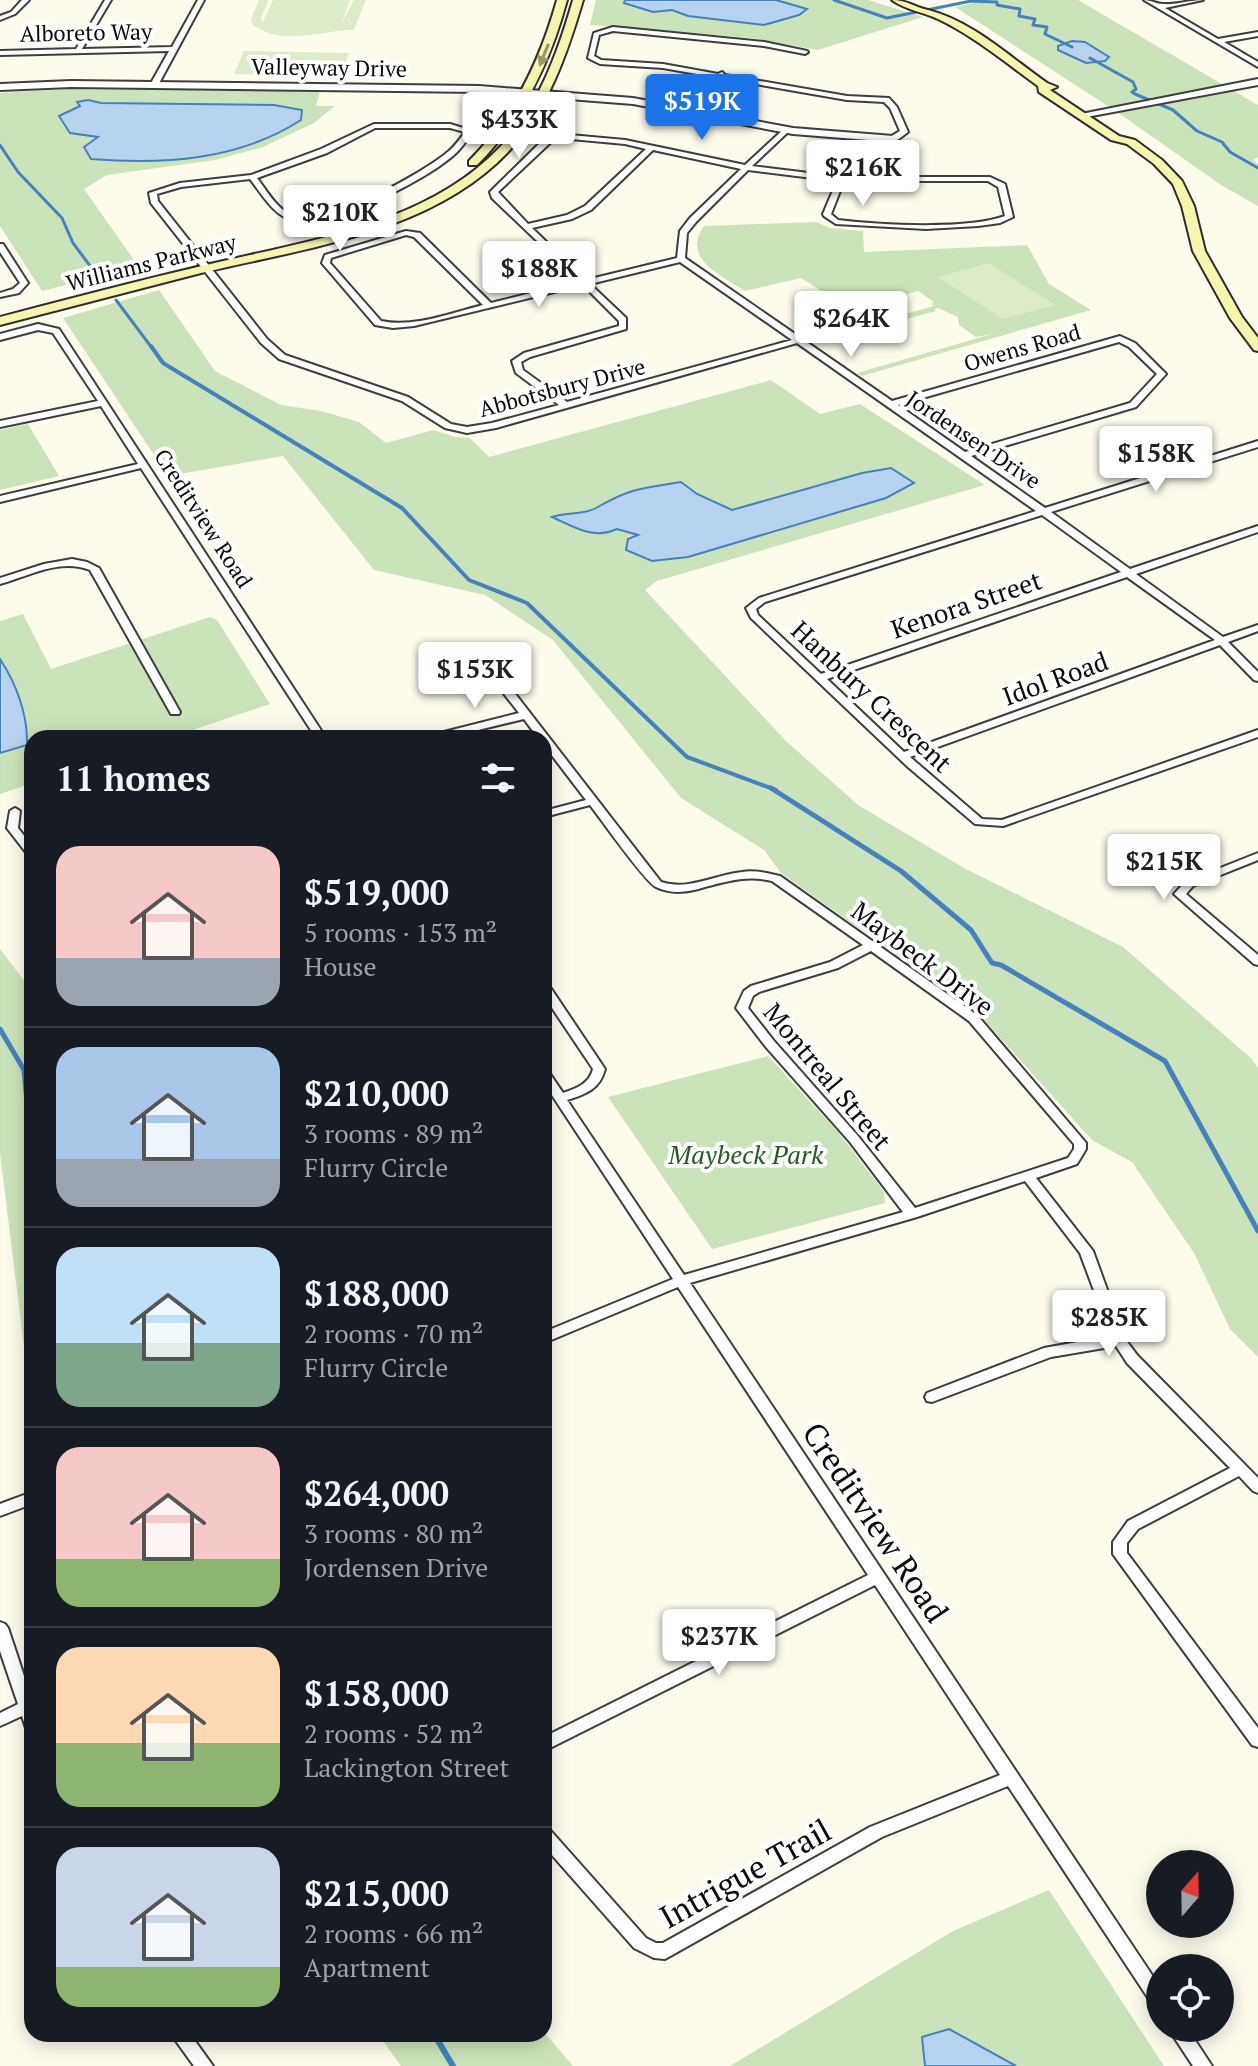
<!DOCTYPE html>
<html lang="en">
<head>
<meta charset="utf-8">
<style>
	body { margin:0; font-family:"PT Serif",serif; background:#20242c; color:#f1f3f6; height:100vh; display:flex; flex-direction:column; font-size:30px; white-space:nowrap }
	* { box-sizing:border-box; margin:0 }
	p { font-size:26px; color:#9ea1a6 }
	.icon { flex:none; width:44px; height:44px; fill:none; stroke:currentColor; stroke-width:2; stroke-linecap:round; stroke-linejoin:round }
	.map { position:relative; flex:1; overflow:hidden }
	.drawer { position:absolute; left:24px; top:730px; width:528px; height:1312px; display:flex; flex-direction:column; background:#171b24; border-radius:24px; box-shadow:0 4px 20px #0003 }
	.drawer>* { flex:none }
	.needle { width:52px; rotate:20deg }
	.controls { position:absolute; left:1146px; top:1850px; display:grid; gap:16px }
	.controls a { display:grid; place-items:center; width:88px; height:88px; border-radius:50%; background:#171b24; box-shadow:0 4px 20px #0003; font-size:40px }
	.price { position:absolute; translate:-50% -68px; padding:0 18px; border-radius:8px; background:#fff; color:#222; font-size:26px; line-height:52px; filter:drop-shadow(0 2px 4px #0008) }
	.price::after { content:''; position:absolute; left:50%; top:48px; width:24px; height:18px; margin-left:-12px; background:inherit; clip-path:polygon(0 0,100% 0,50% 100%) }
	.price.current { background:#1a73e8; color:#fff }
	ul { padding:0; list-style:none }
	li { display:flex; align-items:center; gap:24px; height:200px; padding:0 32px }
	li+li { border-top:2px solid #363941 }
	li span { display:grid; place-items:center; flex:none; width:224px; height:160px; border-radius:24px; color:#555 }
	li>.icon { margin-inline-start:auto }
	span .icon { width:96px; height:96px; fill:#fffc; stroke-width:1 }
	li b { font-size:34px }
	h2 { display:flex; justify-content:space-between; align-items:center; height:96px; padding:0 32px; font-size:34px }
	.map>svg:first-child { display:block }
	.green { fill:#cbe3ba }
	.pitch { fill:#ddebca }
	.water { fill:#b6d4ef; stroke:#4582bd; stroke-width:2 }
	.lines { fill:none; stroke-linecap:round; stroke-linejoin:round }
	.stream-far3 { stroke:#4582bd; stroke-width:3 }
	.stream-far2 { stroke:#4582bd; stroke-width:4 }
	.stream-far1 { stroke:#4582bd; stroke-width:5 }
	.stream { stroke:#4582bd; stroke-width:6 }
	.minor-casing { stroke:#3e3e3e; stroke-width:4 }
	.tertiary-casing { stroke:#3e3e3e; stroke-width:4 }
	.secondary-casing { stroke:#2d2d2d; stroke-width:4 }
	.minor { fill:#fff; fill-rule:evenodd }
	.tertiary { fill:#fff; fill-rule:evenodd }
	.secondary { fill:#f6f5ae; fill-rule:evenodd }
	.oneway { fill:#98976d }
	.labels { text-anchor:middle; dominant-baseline:central; stroke-width:8; stroke-linejoin:round; paint-order:stroke }
	.far-street-label { font-size:22px; fill:#0b0b0b; stroke:#fff }
	.street-label { font-size:26px; fill:#0b0b0b; stroke:#fff }
	.park-label { font-size:26px; font-style:italic; fill:#2a5b24; stroke:#fff }
	.near-street-label { font-size:32px; fill:#0b0b0b; stroke:#fff }
</style>
</head>
<body>
<div class="map">
<svg width="1258" height="2066" viewBox="0 0 1258 2066">
	<rect width="100%" height="100%" fill="#fdfbec"/>
	<path class="green" d="M596 0H868L923 17 818 50 751 38 590 25Z
		M987 0H1078L1258 105V157L1253 160 1258 164V206L1221 185 1117 112 955 7Z
		M66 89 320 91 316 106H335L314 123 263 147 215 160 107 175 84 189 139 267 42 291 0 226V93Z
		M816 222 830 228 863 231 864 252 1027 245 1049 284 1091 310 862 376 857 373 992 334 976 337 959 325 958 317 938 308 934 309 936 311 874 328 865 325 934 306 931 304 934 302 918 291 879 302 864 292 836 300 801 278 745 291C721 275 681 259 704 226Z
		M159 290 215 371 281 405 321 411 359 422 386 443 433 430 455 437 470 438 489 457 771 380 820 414 860 404 985 485 657 581 645 590 786 741 858 805 964 868 1123 947 1252 1059 1258 1068V1357L1230 1329 1194 1253 1132 1162 1092 1140 977 1012 781 873 764 850 681 798 553 640 485 595 374 570 283 456 168 476 63 318Z
		M28 424 59 476 0 490V430Z
		M23 614 51 669 210 617 217 620 270 704 169 738H32V783L0 794V621Z
		M0 949 32 991V1368L24 1347 0 1153Z
		M768 1056 839 1133 884 1192 885 1203 712 1249 608 1097Z
		M1049 1890 1164 2066H730L953 1931Z
		M544 2032 573 2066H401L378 2034Z"/>
	<path class="pitch" d="M259 0H269L261 18 263 22 273 0H350L341 24 354 0H366L354 30C319 30 285 47 253 25L251 19Z
		M244 51 349 53 341 76 234 74Z
		M989 263 1055 305 1003 319 938 277Z"/>
	<path class="water" d="M625 0H776L807 9 799 15 764 25 688 16 672 10 653 12 624 3Z
		M1072 41 1085 42 1109 57 1105 61 1086 63 1058 50V46Z
		M88 100 101 103 274 105 302 110 301 120C239 160 164 165 91 159L84 147 98 137 70 133 59 116 80 106 77 102Z
		M891 468 914 483 886 498 688 557 652 561 626 550 628 539 638 535 617 529C593 540 574 527 552 517 565 512 585 515 596 508 631 488 642 488 681 482L697 494 732 510 862 473Z
		M0 659C16 683 28 715 27 745L0 753Z
		M949 2029 1016 2066H925L922 2037Z"/>
	<g class="lines">
		<path class="stream-far3" d="M834 0 887 18 971 1 997 2V5L1020 9 1019 16 1035 19 1033 25 1047 27 1045 34 1072 47
			M1090 58 1133 82 1136 89 1132 92 1135 94 1173 110 1197 131 1222 142 1230 152 1258 168
			M0 145 18 172 62 218 73 243 96 274
			M116 300 152 348"/>
		<path class="stream-far2" d="M151 346 163 363 402 508 469 580 527 603 687 757 776 790"/>
		<path class="stream-far1" d="M771 788 901 871 971 930 992 963 1001 965 1165 1061 1258 1231
			M0 1029 24 1070 28 1114 32 1124"/>
		<path class="stream" d="M434 2034 453 2066"/>
		<g class="minor-casing">
			<path id="minor" d="M22 0H29L15 14 0 20V16L11 12Z
				M105 0H111L82 49 172 47 198 0H204L157 87 150 85 169 51 0 55V51L76 49Z
				M1144 0C1151 0 1156 4 1163 4 1176 5 1190 0 1203 0L1165 8 1218 39 1258 32V36L1224 42 1258 62V67Z
				M613 27 764 42 807 51 808 52 805 54 764 46 613 31 599 35 594 56 601 60 663 64 718 74 722 72 725 75 847 96 889 98 897 107 908 132 896 141H890V137L900 131 890 108 884 102 847 100 721 78 683 111H677V107L714 77 663 68 600 64 588 58 594 33Z
				M374 124H450L473 131C468 138 464 145 458 151 432 178 332 228 295 221 274 217 262 194 250 179L181 187 157 194 158 201 267 339 285 355 408 397 451 424 467 427 492 423 559 405 516 373 512 361 524 353 619 326V321L583 285 414 326 393 328 375 325 322 263 325 255 406 231 420 233 491 303 579 281 492 198 490 192 544 139 559 134 625 140 745 165 785 128H788V132L752 166 841 177H990L1005 184 1013 217 1000 223 978 226 926 229 836 224 824 216 823 214 837 181 748 170 696 222 687 233 685 258 892 401 1120 336 1135 343 1166 374 1136 407 971 456 1045 508 1258 441V447L1051 512 1130 569 1258 526V532L1136 574 1223 637 1258 625V631L1228 642 1258 672V681L1254 680 1220 645 910 757 982 819 1002 820 1258 730V737L1003 826 975 824 908 767 751 618 746 608 759 598 1036 511 797 343 496 428 467 433 445 428 402 401 279 359 261 343 151 203 149 193 180 183 251 175 321 149ZM375 128H450L465 132C460 139 455 146 449 151 422 174 331 224 296 216 279 213 267 191 257 178L327 153ZM560 138 625 144 646 149 585 206 567 215 528 224 498 192 550 143ZM653 150 741 169 690 218 680 231 677 258 586 280 532 228 572 219 591 210ZM844 181H988L998 187 1005 216C967 230 880 225 838 220L831 214ZM406 235 414 237 483 305C451 313 414 328 381 321L330 263 331 258ZM680 262 792 340 567 402 523 370 521 362 530 357 626 329V318L590 284ZM1119 342 1129 347 1157 374 1130 403 965 452 898 405ZM1042 515 1121 572 821 674 758 615 756 609 765 602ZM1127 577 1215 640 904 752 827 679Z
				M0 244H3L28 283 19 293 0 297V293L13 289 20 283 0 252Z
				M38 324 59 329 326 738H316L141 468 0 502V496L138 464 101 406 0 427V421L98 401 53 333 38 330 0 340V334Z
				M72 559 87 562 99 568 180 712 179 714H171L170 712 90 570C60 558 29 576 0 584V578L44 564Z
				M477 660 499 673 661 882C689 891 714 875 742 872 755 870 767 873 780 876L977 1015 1086 1143V1149L1077 1164 1036 1178 1093 1251 1125 1339 1137 1355 1258 1478V1493L1253 1491 1239 1476 1138 1529 1127 1543V1553L1258 1728V1747L1252 1745 1113 1554V1542L1128 1521 1230 1468 1127 1363 1116 1346 1051 1357 932 1402 927 1401 925 1397 927 1393 1044 1348 1111 1336 1080 1253 1025 1181 917 1217 690 1283 1160 1987V2010L1154 2007 1008 1786 882 1837 665 1959 654 1958 634 1948 544 1846V1828L550 1830 646 1938 656 1943H663L870 1827 1000 1775 875 1585 544 1751V1737L868 1575 678 1287 544 1343V1332L673 1279 544 1083V1070L548 1071 563 1093C577 1088 589 1084 593 1069L544 996V983L548 984 605 1069C600 1089 586 1094 567 1100L684 1275 903 1212 850 1142 766 1047 736 1008 744 991 751 986 830 962 863 945 772 881C748 875 728 881 705 887 689 892 672 895 656 887 645 882 601 819 590 805L544 817V811L586 800 544 745V738H538L524 719 445 738H427L428 736 519 713 491 677 473 665 472 663ZM871 951 969 1021 1074 1144V1149L1068 1158 915 1208 858 1136 774 1041 748 1008 753 996 759 992 838 968Z
				M15 808 20 811 18 828 32 846V856L28 855 7 828 10 811Z
				M1258 853V860L1193 886 1186 894 1258 955V965L1254 964 1174 894 1185 882Z
				M32 1492V1504L0 1516V1504Z
				M0 1622 5 1624 8 1628 32 1700V1730L26 1728 22 1716 0 1726V1713L18 1704 0 1651Z
				M1168 2028H1187L1212 2066H1193Z
				M171 2034H190L213 2066H194Z"/>
		</g>
		<g class="tertiary-casing">
			<path id="tertiary" d="M1258 79V85L1081 118 1076 115Z
				M71 81 479 86 633 98 793 128 893 136 898 139 893 142 793 134 633 104 479 92 71 87 0 90V84Z"/>
		</g>
		<g class="secondary-casing">
			<path id="secondary" d="M557 0H567C550 63 523 119 477 165H469V161C514 116 540 61 557 0Z
				M573 0H583C567 54 548 110 508 152 431 233 305 248 201 273 134 290 67 308 0 325V317C69 299 137 281 206 265 306 241 427 225 501 146 539 106 558 52 573 0Z
				M892 0C907 0 914 7 928 10 972 21 1010 57 1047 83L1057 87 1050 90 1119 136 1135 140 1162 160 1182 181 1194 206 1205 251 1242 317 1258 338V351L1254 350 1230 318 1193 251 1182 206 1173 184 1154 164 1127 144 1111 140 1039 92 1038 86C1006 63 974 36 938 19 923 12 906 10 892 0Z"/>
		</g>
		<use href="#minor" class="minor"/>
		<use href="#tertiary" class="tertiary"/>
		<use href="#secondary" class="secondary"/>
	</g>
	<defs><path id="oneway-solid" d="M-6-.8H1V-3.2L6.5 0L1 3.2V.8H-6Z" transform="scale(2)"/></defs>
	<use class="oneway" href="#oneway-solid" transform="translate(544 55) rotate(112)"/>
	<g class="labels">
		<g class="far-street-label">
			<text transform="translate(86 32) rotate(-1)">Alboreto Way</text>
			<text transform="translate(329 67) rotate(1)">Valleyway Drive</text>
			<text transform="translate(151 262) rotate(-14)">Williams Parkway</text>
			<text transform="translate(1022 347) rotate(-16)">Owens Road</text>
			<text transform="translate(562 387) rotate(-15)">Abbotsbury Drive</text>
			<text transform="translate(974 439) rotate(34)">Jordensen Drive</text>
			<text transform="translate(204 518) rotate(57)">Creditview Road</text>
		</g>
		<g class="street-label">
			<text transform="translate(966 604) rotate(-19)">Kenora Street</text>
			<text transform="translate(1055 678) rotate(-20)">Idol Road</text>
			<text transform="translate(872 696) rotate(43)">Hanbury Crescent</text>
			<text transform="translate(923 958) rotate(37)">Maybeck Drive</text>
			<text transform="translate(828 1076) rotate(50)">Montreal Street</text>
		</g>
		<g class="park-label">
			<text x="746" y="1154">Maybeck Park</text>
		</g>
		<g class="near-street-label">
			<text transform="translate(876 1522) rotate(56)">Creditview Road</text>
			<text transform="translate(745 1873) rotate(-29)">Intrigue Trail</text>
		</g>
	</g>
</svg>
<div class="controls">
<a><svg class="needle" viewBox="-14 -14 28 28"><path d="M0-13l5 13h-10z" fill="#e53935"/><path d="M0 13l5-13h-10z" fill="#9ea1a6"/></svg></a>
<a><svg class="icon" aria-label="locate" viewBox="0 0 24 24"><circle cx="12" cy="12" r="6"/><path d="M12 2v4M12 18v4M2 12h4M18 12h4"/></svg></a>
</div>
<b class="price current" style="left:702px;top:142px">$519K</b>
<b class="price" style="left:519px;top:160px">$433K</b>
<b class="price" style="left:863px;top:208px">$216K</b>
<b class="price" style="left:340px;top:253px">$210K</b>
<b class="price" style="left:539px;top:309px">$188K</b>
<b class="price" style="left:851px;top:359px">$264K</b>
<b class="price" style="left:1156px;top:494px">$158K</b>
<b class="price" style="left:475px;top:710px">$153K</b>
<b class="price" style="left:1164px;top:902px">$215K</b>
<b class="price" style="left:1109px;top:1358px">$285K</b>
<b class="price" style="left:719px;top:1677px">$237K</b>
<section class="drawer">
<h2>11 homes<svg class="icon" aria-label="filters" viewBox="0 0 24 24"><path d="M4 7h16M4 17h16"/><circle cx="9" cy="7" r="2"/><circle cx="15" cy="17" r="2"/></svg></h2>
<ul>
<li><span style="background:linear-gradient(#f6c9c9 70%,#9aa5b1 0)"><svg class="icon" aria-label="home" viewBox="0 0 24 24"><path d="M3 11l9-7 9 7M6 9v11h12V9"/></svg></span><div><b>$519,000</b><p>5 rooms · 153 m²</p><p>House</p></div></li>
<li><span style="background:linear-gradient(#a9c7e8 70%,#9aa5b1 0)"><svg class="icon" aria-label="home" viewBox="0 0 24 24"><path d="M3 11l9-7 9 7M6 9v11h12V9"/></svg></span><div><b>$210,000</b><p>3 rooms · 89 m²</p><p>Flurry Circle</p></div></li>
<li><span style="background:linear-gradient(#bfe0f5 60%,#7fa58c 0)"><svg class="icon" aria-label="home" viewBox="0 0 24 24"><path d="M3 11l9-7 9 7M6 9v11h12V9"/></svg></span><div><b>$188,000</b><p>2 rooms · 70 m²</p><p>Flurry Circle</p></div></li>
<li><span style="background:linear-gradient(#f6c9c9 70%,#8fb573 0)"><svg class="icon" aria-label="home" viewBox="0 0 24 24"><path d="M3 11l9-7 9 7M6 9v11h12V9"/></svg></span><div><b>$264,000</b><p>3 rooms · 80 m²</p><p>Jordensen Drive</p></div></li>
<li><span style="background:linear-gradient(#ffd9b3 60%,#8fb573 0)"><svg class="icon" aria-label="home" viewBox="0 0 24 24"><path d="M3 11l9-7 9 7M6 9v11h12V9"/></svg></span><div><b>$158,000</b><p>2 rooms · 52 m²</p><p>Lackington Street</p></div></li>
<li><span style="background:linear-gradient(#c9d6e8 75%,#8fb573 0)"><svg class="icon" aria-label="home" viewBox="0 0 24 24"><path d="M3 11l9-7 9 7M6 9v11h12V9"/></svg></span><div><b>$215,000</b><p>2 rooms · 66 m²</p><p>Apartment</p></div></li>
</ul>
</section>
</div>
</body>
</html>
